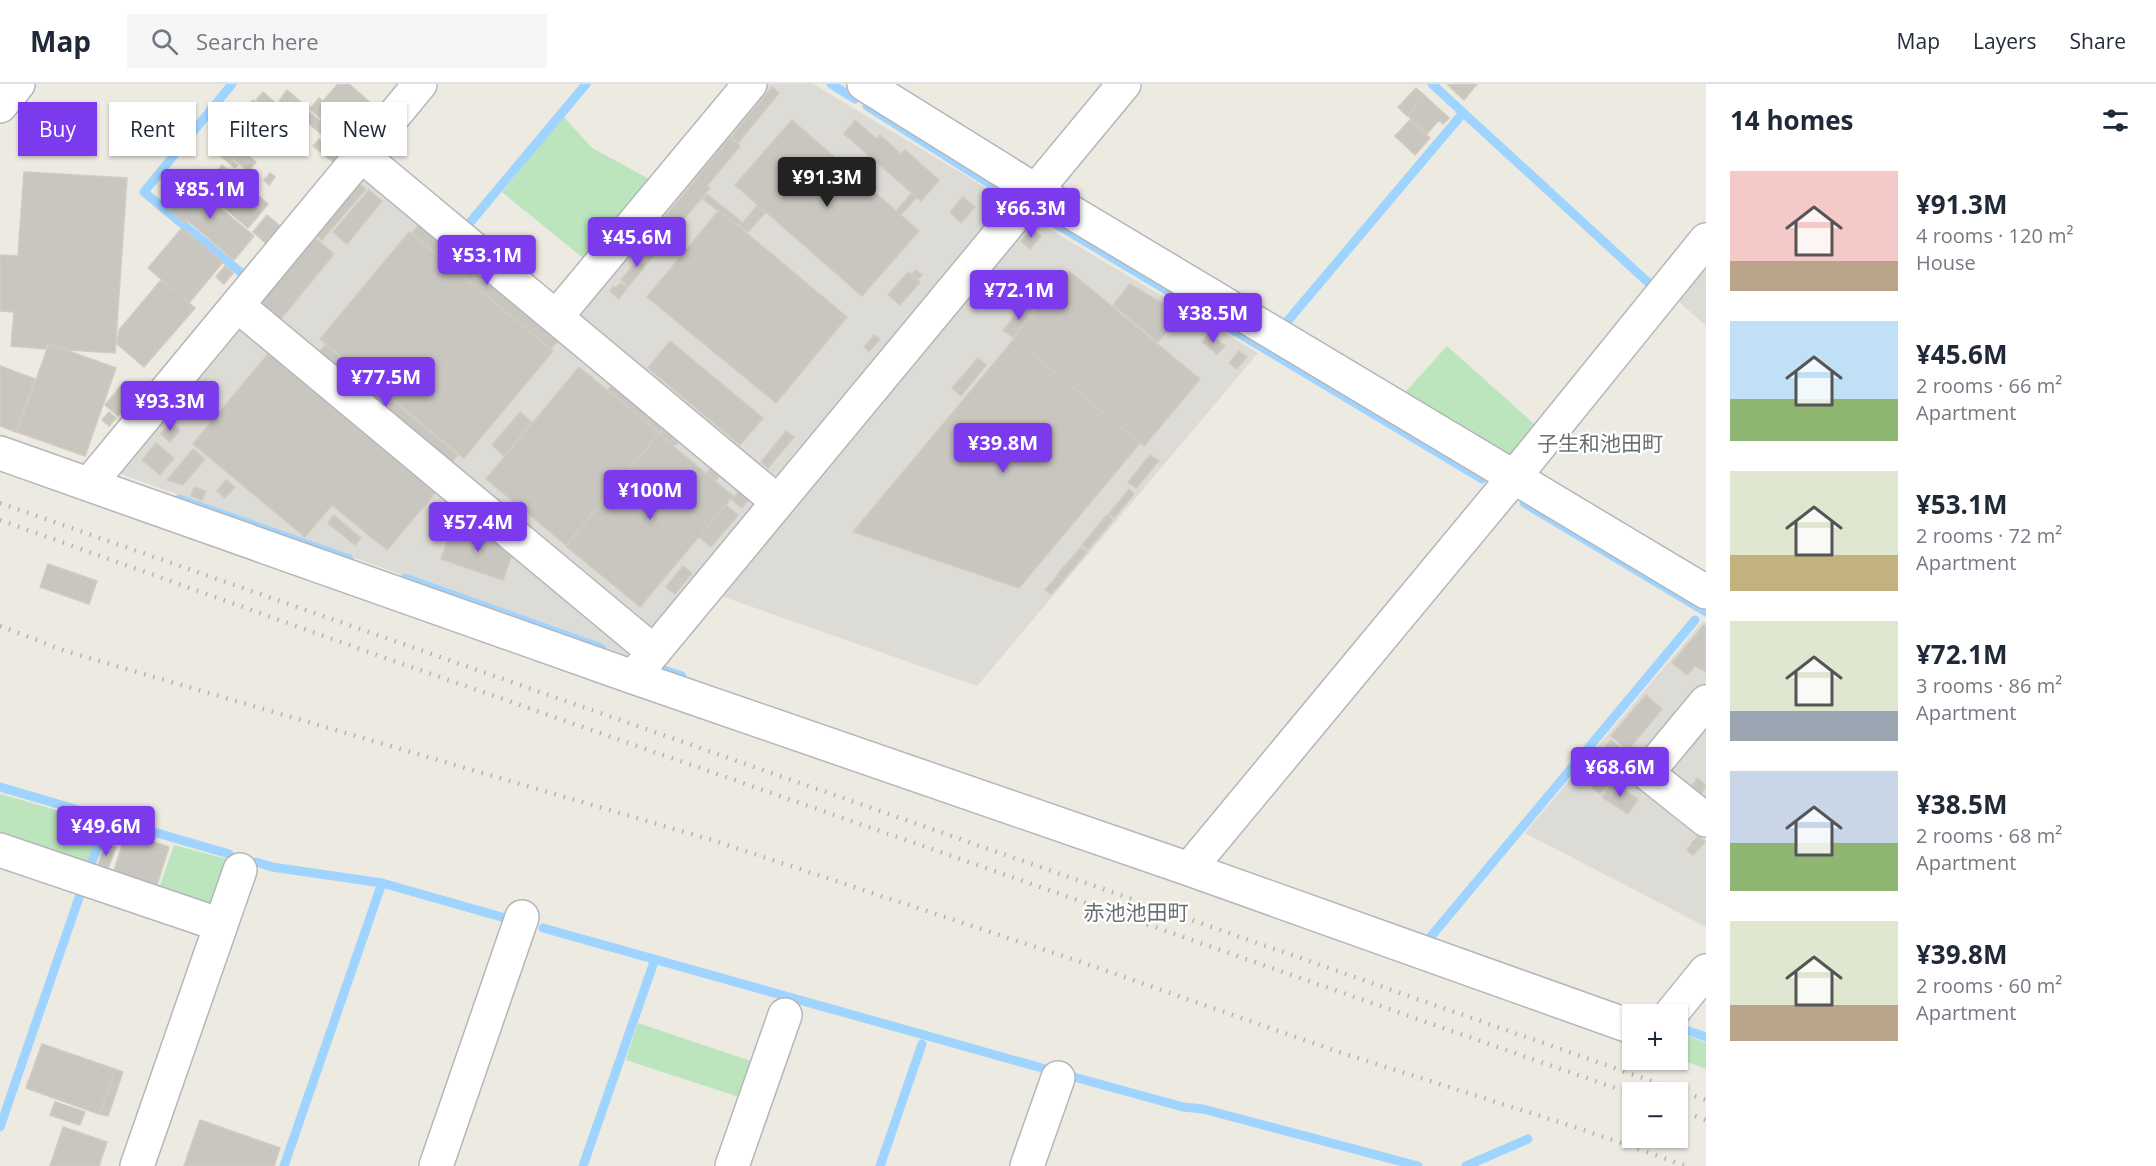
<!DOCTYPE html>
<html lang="en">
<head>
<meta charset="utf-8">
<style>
	body { margin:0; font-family:"Open Sans","Noto Sans JP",sans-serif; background:#f6f6f7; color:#1f2937; height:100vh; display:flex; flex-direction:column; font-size:22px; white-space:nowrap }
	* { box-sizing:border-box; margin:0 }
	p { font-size:20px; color:#747a83 }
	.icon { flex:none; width:33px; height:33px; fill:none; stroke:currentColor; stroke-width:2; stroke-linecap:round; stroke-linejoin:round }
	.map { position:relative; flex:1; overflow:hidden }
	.sheet { display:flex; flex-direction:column; background:#fff; width:450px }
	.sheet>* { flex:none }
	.top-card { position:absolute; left:18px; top:18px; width:570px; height:54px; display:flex; gap:12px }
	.fabs { position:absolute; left:1622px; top:920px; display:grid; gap:12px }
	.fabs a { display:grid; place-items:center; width:66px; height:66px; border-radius:0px; background:#fff; box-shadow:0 2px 4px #0004; font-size:30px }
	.price { position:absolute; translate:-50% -51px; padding:0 14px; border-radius:6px; background:#7c3aed; color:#fff; font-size:20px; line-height:39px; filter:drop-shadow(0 2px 3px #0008) }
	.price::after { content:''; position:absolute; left:50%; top:36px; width:18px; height:14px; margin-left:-9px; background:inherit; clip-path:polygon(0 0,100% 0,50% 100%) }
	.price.selected { background:#222; color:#fff }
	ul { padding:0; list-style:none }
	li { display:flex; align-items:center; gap:18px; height:150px; padding:0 24px }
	li span { display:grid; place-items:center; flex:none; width:168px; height:120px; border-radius:0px; color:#555 }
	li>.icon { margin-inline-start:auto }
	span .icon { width:72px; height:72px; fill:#fffc; stroke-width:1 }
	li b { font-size:26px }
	h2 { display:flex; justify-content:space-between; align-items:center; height:72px; padding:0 24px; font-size:26px }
	.pill { padding:0 21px; border-radius:0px; background:#fff; box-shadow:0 2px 4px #0004; font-size:21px; line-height:54px }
	.pill.selected { background:#7c3aed; color:#fff }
	header { display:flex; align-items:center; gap:36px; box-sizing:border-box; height:84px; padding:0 30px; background:#fff; border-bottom:2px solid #e0e1e3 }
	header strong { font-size:28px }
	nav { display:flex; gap:33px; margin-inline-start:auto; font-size:21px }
	.search { width:420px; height:54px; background:#f6f6f7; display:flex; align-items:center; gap:15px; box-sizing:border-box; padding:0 21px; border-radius:0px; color:#747a83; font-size:22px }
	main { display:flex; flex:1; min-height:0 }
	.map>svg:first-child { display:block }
	.industrial { fill:#dddbd5 }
	.green { fill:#bce4bd }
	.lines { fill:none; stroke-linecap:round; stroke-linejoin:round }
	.stream { stroke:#9ed4ff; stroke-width:9 }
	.building { fill:#c9c6c0; stroke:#d1cbbf; stroke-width:1.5 }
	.minor-casing { stroke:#b3b7bb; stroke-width:36 }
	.minor { stroke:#fff; stroke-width:33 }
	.rail { stroke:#b2b3b3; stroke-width:4.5; stroke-dasharray:1.5 8; stroke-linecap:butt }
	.labels { text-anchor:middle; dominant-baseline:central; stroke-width:4.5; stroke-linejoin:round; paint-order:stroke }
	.quarter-label { font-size:21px; fill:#6a6f74; stroke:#fff }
</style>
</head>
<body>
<header>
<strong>Map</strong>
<div class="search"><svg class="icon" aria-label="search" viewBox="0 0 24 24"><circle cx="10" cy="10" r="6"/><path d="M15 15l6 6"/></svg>Search here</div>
<nav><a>Map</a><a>Layers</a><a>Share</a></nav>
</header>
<main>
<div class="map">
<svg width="1706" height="1082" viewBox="0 0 1706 1082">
	<rect width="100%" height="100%" fill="#eceae1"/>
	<path class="industrial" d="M768 0H813L1008 117 773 403 584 247 580 228Z
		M361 90 760 422 631 573 115 388Z
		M1034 136 1258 269 977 602 721 512Z
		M1706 180V242L1677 216Z
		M1703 537 1706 539V843L1525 749Z"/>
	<path class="green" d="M563 32 592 64 655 98 588 178 502 108Z
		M1447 262 1541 346 1509 375 1400 314Z
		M0 710 102 739 85 790 0 762Z
		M174 761 234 777 215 833 156 813Z
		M638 939 760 980 748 1016 626 976Z
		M1677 948 1706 959V985L1677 974Z"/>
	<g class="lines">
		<path class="stream" d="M232 0 144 108 245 192 241 197
			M831 0 855 15
			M1432 0 1652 202
			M867 22 1009 112
			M1046 134 1482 395
			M462 148 586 0
			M1285 240 1463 29
			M179 415 349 475
			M1524 419 1706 528
			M405 494 601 564
			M661 585 682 592
			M0 703 229 770
			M256 778 272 783 382 799 512 836
			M89 787 107 734
			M543 844 1049 986
			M1428 856 1695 536
			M1677 943 1706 953
			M1074 993 1183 1023 1203 1025 1418 1082
			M0 1043 83 802
			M284 1082 382 799
			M583 1082 655 875
			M880 1082 922 960
			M1466 1082 1528 1055"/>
	</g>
	<path class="building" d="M338 0H349L374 22 345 56 310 25 319 14 323 17Z
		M1447 0H1477L1464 16Z
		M772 3 779 9 738 59 731 53Z
		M1416 4 1425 12 1407 32 1398 23Z
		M287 6 307 23 298 33 279 17Z
		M263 8 284 26 277 34 256 16Z
		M1425 12 1449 34 1443 40 1439 36 1427 50 1408 32Z
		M253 16 266 27 229 71 216 60Z
		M307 26 345 58 339 65 301 33Z
		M285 28 306 46 300 54 279 36Z
		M267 30 274 35 269 41 263 35Z
		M792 36 919 147 862 212 735 101Z
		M855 36 877 55 880 51 901 70 905 66 939 96 921 117 844 50Z
		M1410 36 1430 54 1415 71 1395 52Z
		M730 53 740 62 707 102 710 104 664 159 652 149Z
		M319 55 339 71 333 78 313 62Z
		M238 63 256 78 248 87 230 72Z
		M220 65 238 81 235 84 217 69Z
		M222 81 268 120 248 144 202 105Z
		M176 86 185 93 182 98 172 90Z
		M24 88 127 94 115 269 69 266 48 259 45 265 11 262 14 228 0 227V171L18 172Z
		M270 89 275 93 269 101 264 96Z
		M188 97 254 152 234 176 187 136 185 139 167 123Z
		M359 100 366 105 322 156 316 151Z
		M369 106 382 117 347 160 333 148Z
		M912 109 916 114 901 131 896 127Z
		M707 110 742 138 738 142 703 115Z
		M963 113 975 123 961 139 950 128Z
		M757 122 765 129 748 148 740 142Z
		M719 126 847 233 776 319 647 213Z
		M267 131 284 145 269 162 253 148Z
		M421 138 561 254 551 265 412 149Z
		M182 144 223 178 189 219 148 184Z
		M1032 145 1041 152 1030 165 1021 157Z
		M409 148 553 267 464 374 320 255Z
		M314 153 334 170 280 236 259 219Z
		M647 165 654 171 628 203 621 196Z
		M225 182 233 189 224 200 216 193Z
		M916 186 922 191 918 195 912 190Z
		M1069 187 1200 295 1144 362 1013 254Z
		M908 188 920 198 900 221 888 211Z
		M161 196 195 224 144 283 117 260 119 246Z
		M620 199 627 204 619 215 610 207 613 202 616 204Z
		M1130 200 1181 231 1158 258 1113 221Z
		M1025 220 1034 228 1013 253 1003 246Z
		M1209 249 1225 262 1217 270 1202 258Z
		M874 251 880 255 869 268 864 263Z
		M1014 255 1140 359 1019 504 853 448Z
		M670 257 763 334 740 361 648 284Z
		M49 260 116 284 85 372 17 348Z
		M325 261 458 371 445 386 313 276Z
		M1239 267 1247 273 1237 285 1229 279Z
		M268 270 435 409 387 466 332 421 305 453 193 360Z
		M978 274 986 281 961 312 952 304Z
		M0 282 35 295 16 348 0 342Z
		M579 283 659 349 566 461 486 395Z
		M617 295 666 340 659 348 608 306Z
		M125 297 138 308 118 332 105 321Z
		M109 328 116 334 109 342 102 336Z
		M520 328 532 338 504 372 492 361Z
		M171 339 180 346 170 358 161 350Z
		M663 346 678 359 674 362 660 350Z
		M786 347 794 353 768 384 761 378Z
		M659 350 733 412 640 523 566 462Z
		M156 359 174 374 160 391 142 376Z
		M193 365 205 375 183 401 167 396Z
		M1150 371 1159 377 1136 404 1128 398Z
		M712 382 721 389 716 396 707 389Z
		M226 396 235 403 225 414 217 407Z
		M194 403 206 407 202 416 191 412Z
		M1129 405 1134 410 1114 434 1109 430Z
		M739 407 749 415 742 424 732 416Z
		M726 421 738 431 711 463 699 453Z
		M334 431 361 454 355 461 328 439Z
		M1107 431 1113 436 1088 466 1082 461Z
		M461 443 478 449 477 453 490 457 491 454 509 460 514 465 503 496 441 475 452 444 459 447Z
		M1081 463 1087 468 1063 496 1057 491Z
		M48 480 97 497 89 520 40 503Z
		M683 482 692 489 675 510 666 503Z
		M1057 492 1063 497 1051 510 1045 506Z
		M1704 541 1706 543V588L1695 582 1687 591 1672 579Z
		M1646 611 1662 625 1628 666 1611 652Z
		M1611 656 1631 673 1600 710 1579 692Z
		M1698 694 1706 702 1701 710 1692 701Z
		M1612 698 1638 715 1628 730 1602 713Z
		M126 749 169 763 155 807 112 793Z
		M1698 752 1705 758 1698 766 1691 760Z
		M105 760 116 763 107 787 97 784Z
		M1691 761 1697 767 1693 771 1687 766Z
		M42 960 115 985 99 1030 26 1004Z
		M115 985 123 988 108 1032 100 1030Z
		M55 1018 85 1028 80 1041 50 1031Z
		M200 1036 280 1064 274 1082H184Z
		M63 1043 107 1058 99 1082H50Z"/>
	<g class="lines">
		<g class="minor-casing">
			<path id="minor" d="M864 0 1036 107 1706 508
				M0 22 18 0
				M361 71 778 418
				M237 221 654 568
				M556 233 750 0
				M0 369 633 593 1124 0
				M90 399 420 0
				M633 593 1189 785 1632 943
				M1706 618 1647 689 1706 736
				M0 766 221 841
				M1189 785 1514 393 1706 156
				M1671 930 1706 887
				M137 1082 240 786
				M436 1082 522 833
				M732 1082 785 931
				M1027 1082 1058 994"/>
		</g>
		<use href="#minor" class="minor"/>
		<path class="rail" d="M0 419 1706 1016
			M0 436 377 571 1632 1010
			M0 542 65 567 712 756 1075 876 1339 968 1581 1045 1686 1082
			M1677 1026 1706 1036"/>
	</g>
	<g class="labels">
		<g class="quarter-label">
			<text x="1600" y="359">子生和池田町</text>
			<text x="1136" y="828">赤池池田町</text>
		</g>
	</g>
</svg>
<div class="fabs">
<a>+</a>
<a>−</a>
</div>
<b class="price selected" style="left:827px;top:124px">¥91.3M</b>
<b class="price" style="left:210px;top:136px">¥85.1M</b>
<b class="price" style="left:1031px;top:155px">¥66.3M</b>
<b class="price" style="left:637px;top:184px">¥45.6M</b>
<b class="price" style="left:487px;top:202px">¥53.1M</b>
<b class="price" style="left:1019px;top:237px">¥72.1M</b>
<b class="price" style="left:1213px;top:260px">¥38.5M</b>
<b class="price" style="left:386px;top:324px">¥77.5M</b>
<b class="price" style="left:170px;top:348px">¥93.3M</b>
<b class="price" style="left:1003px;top:390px">¥39.8M</b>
<b class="price" style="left:650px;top:437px">¥100M</b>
<b class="price" style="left:478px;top:469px">¥57.4M</b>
<b class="price" style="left:1620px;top:714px">¥68.6M</b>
<b class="price" style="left:106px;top:773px">¥49.6M</b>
<div class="top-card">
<a class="pill selected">Buy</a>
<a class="pill">Rent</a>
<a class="pill">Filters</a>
<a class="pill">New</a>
</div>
</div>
<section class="sheet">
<h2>14 homes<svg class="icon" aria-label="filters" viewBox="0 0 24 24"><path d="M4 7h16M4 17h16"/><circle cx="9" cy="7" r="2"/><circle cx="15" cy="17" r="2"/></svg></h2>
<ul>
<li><span style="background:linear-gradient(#f6c9c9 75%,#b9a48a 0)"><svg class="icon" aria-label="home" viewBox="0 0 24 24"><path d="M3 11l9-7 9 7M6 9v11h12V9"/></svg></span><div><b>¥91.3M</b><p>4 rooms · 120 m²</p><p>House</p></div></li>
<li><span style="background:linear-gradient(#bfe0f5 65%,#8fb573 0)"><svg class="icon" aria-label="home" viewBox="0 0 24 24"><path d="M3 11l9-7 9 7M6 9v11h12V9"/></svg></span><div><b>¥45.6M</b><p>2 rooms · 66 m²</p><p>Apartment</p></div></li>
<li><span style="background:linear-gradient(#dfe7d0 70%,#c2b280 0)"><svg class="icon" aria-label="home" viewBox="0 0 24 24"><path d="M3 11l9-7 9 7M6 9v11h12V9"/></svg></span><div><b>¥53.1M</b><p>2 rooms · 72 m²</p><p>Apartment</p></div></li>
<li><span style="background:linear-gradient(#dfe7d0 75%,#9aa5b1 0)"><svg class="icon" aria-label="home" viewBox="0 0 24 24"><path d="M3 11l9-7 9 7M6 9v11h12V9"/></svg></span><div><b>¥72.1M</b><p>3 rooms · 86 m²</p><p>Apartment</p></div></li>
<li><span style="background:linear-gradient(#c9d6e8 60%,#8fb573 0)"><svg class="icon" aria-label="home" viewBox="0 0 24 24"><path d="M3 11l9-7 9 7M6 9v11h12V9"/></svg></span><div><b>¥38.5M</b><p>2 rooms · 68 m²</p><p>Apartment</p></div></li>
<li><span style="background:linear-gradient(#dfe7d0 70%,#b9a48a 0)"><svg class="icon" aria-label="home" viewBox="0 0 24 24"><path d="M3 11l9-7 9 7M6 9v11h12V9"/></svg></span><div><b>¥39.8M</b><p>2 rooms · 60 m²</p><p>Apartment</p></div></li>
</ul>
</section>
</main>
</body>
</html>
